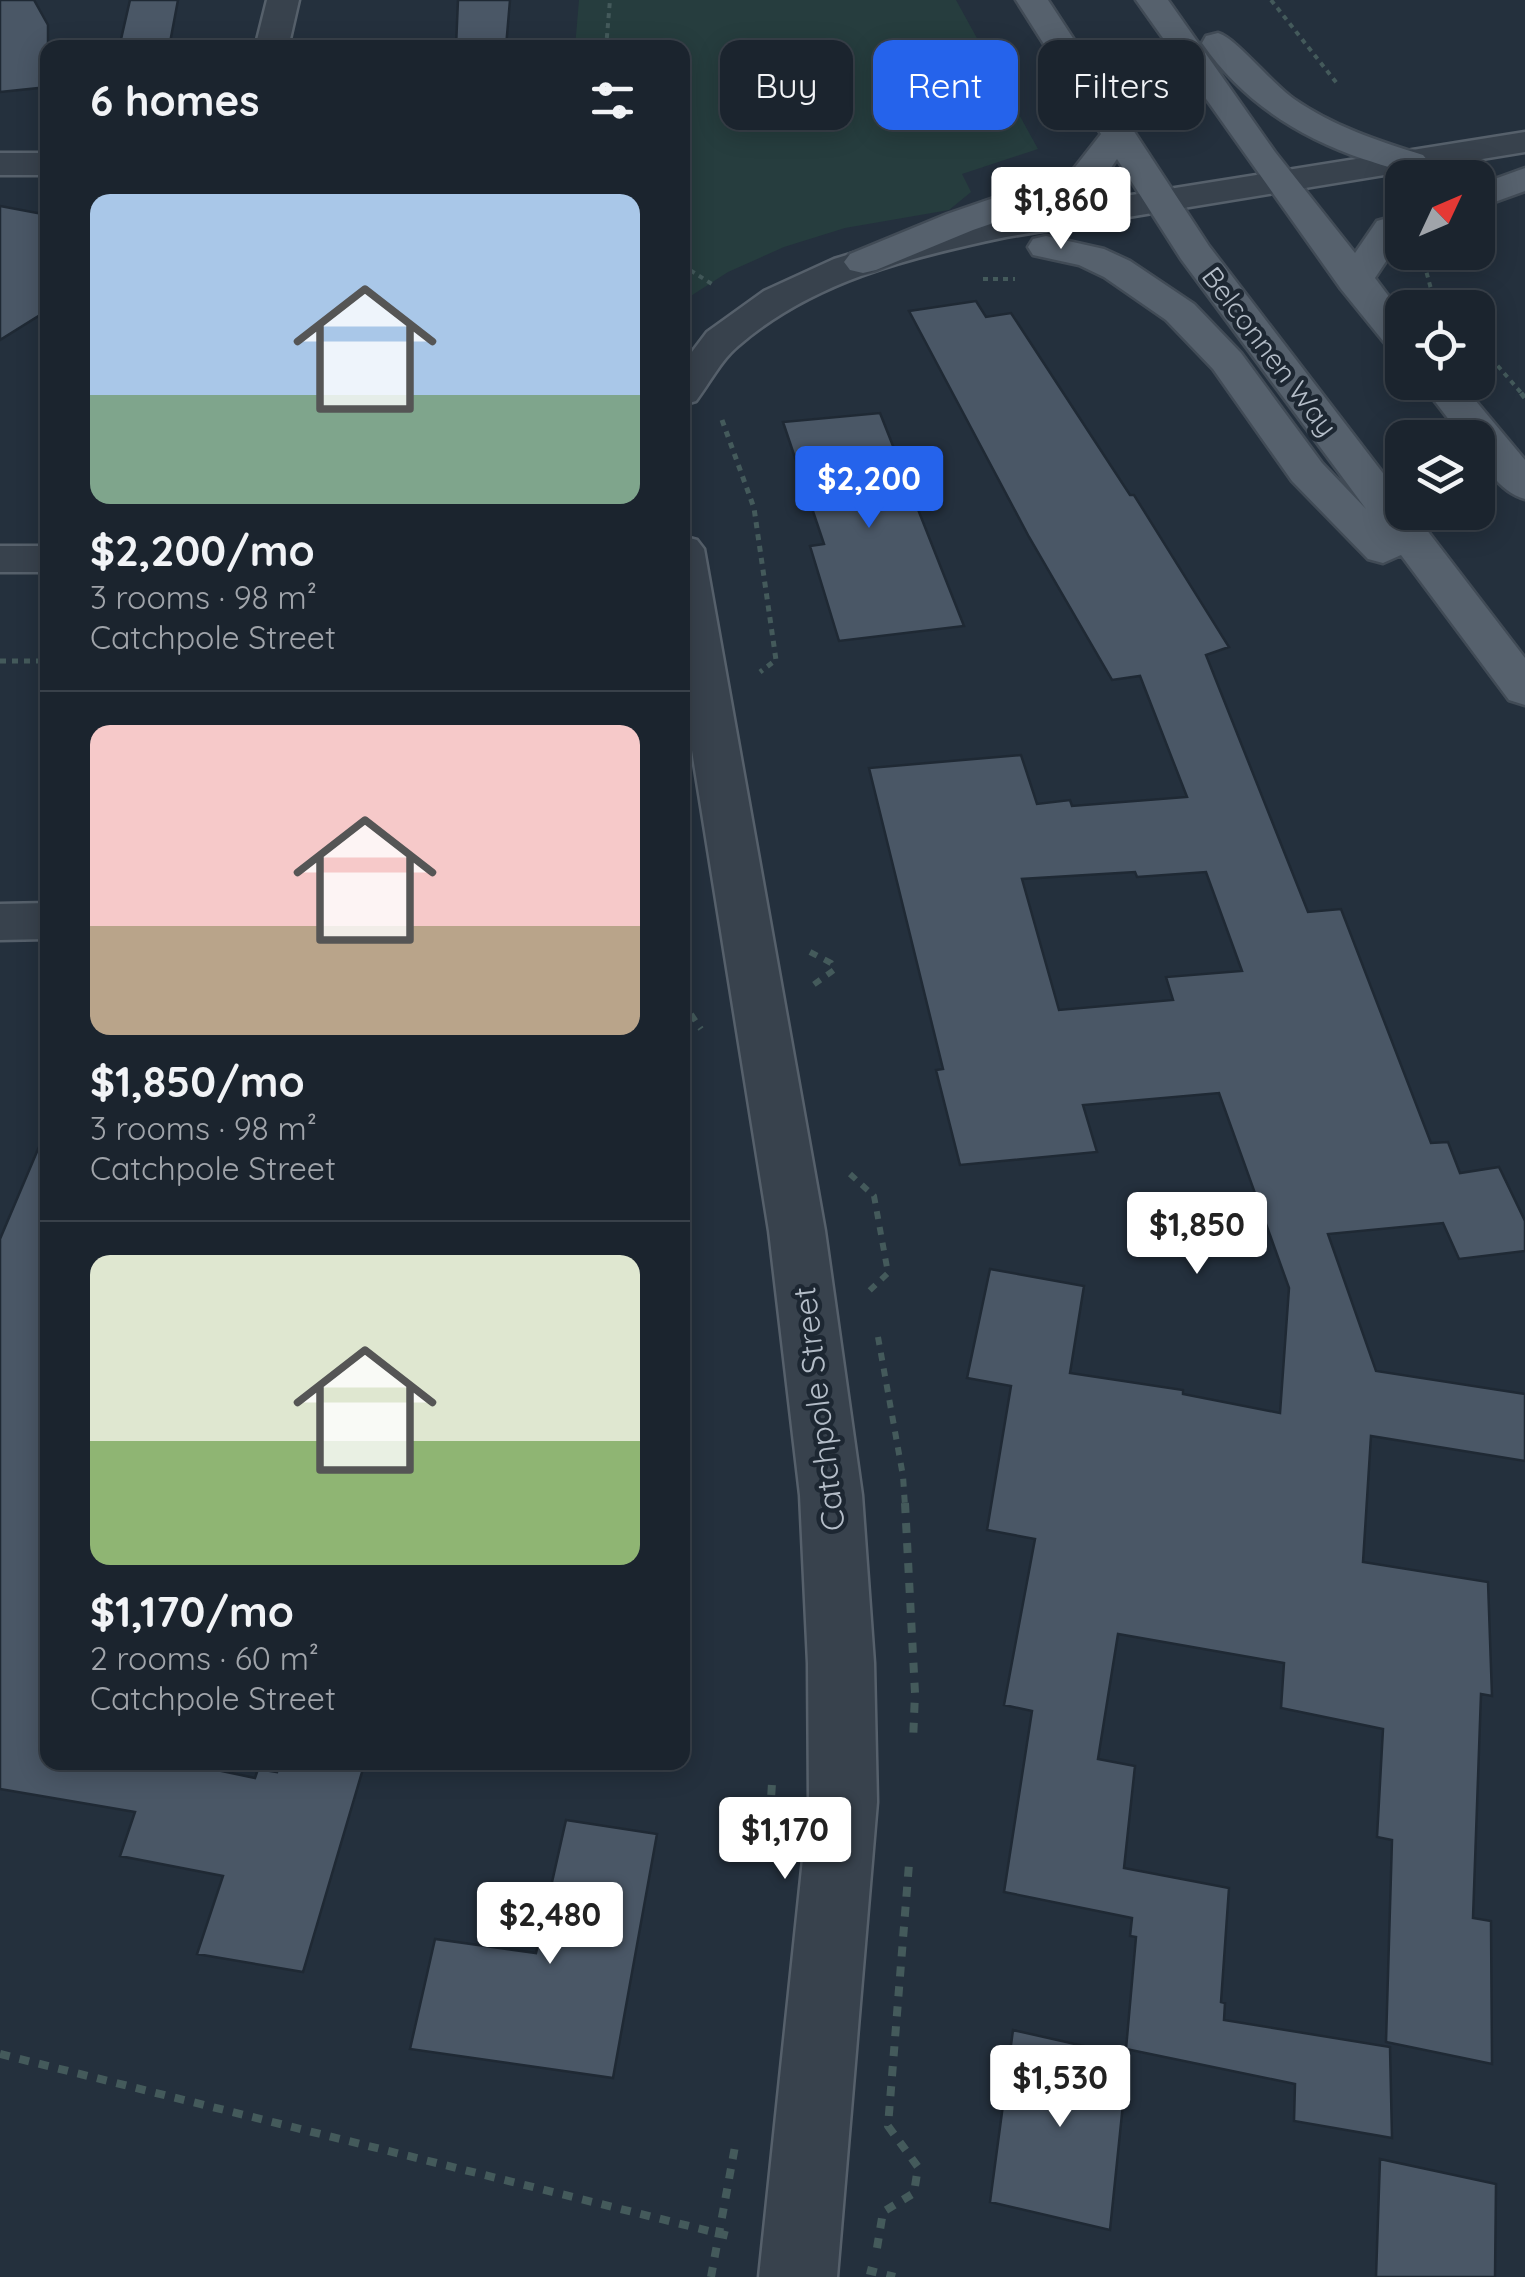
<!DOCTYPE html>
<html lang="en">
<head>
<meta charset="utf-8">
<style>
	body { margin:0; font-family:Quicksand,sans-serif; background:#28303a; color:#f1f3f6; height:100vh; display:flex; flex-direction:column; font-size:38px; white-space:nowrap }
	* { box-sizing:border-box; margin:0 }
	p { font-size:32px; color:#a0a4aa }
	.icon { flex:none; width:55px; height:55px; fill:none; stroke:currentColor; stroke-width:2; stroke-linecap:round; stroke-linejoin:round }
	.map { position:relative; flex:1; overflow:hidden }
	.side { position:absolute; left:40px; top:40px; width:650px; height:1730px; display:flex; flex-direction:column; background:#1b242e; border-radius:20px; box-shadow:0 5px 25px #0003,0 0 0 2px #39414a }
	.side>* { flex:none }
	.hud { position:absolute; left:720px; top:40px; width:655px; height:90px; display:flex; gap:20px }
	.needle { width:65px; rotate:46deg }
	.tools { position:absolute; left:1385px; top:160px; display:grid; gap:20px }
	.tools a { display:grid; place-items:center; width:110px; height:110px; border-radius:20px; background:#1b242e; box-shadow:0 5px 25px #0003,0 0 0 2px #39414a; font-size:50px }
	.price { position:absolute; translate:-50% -85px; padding:0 22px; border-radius:10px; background:#fff; color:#222; font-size:32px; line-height:65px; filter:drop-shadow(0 2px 5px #0008) }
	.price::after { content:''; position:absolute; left:50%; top:60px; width:30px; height:22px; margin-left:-15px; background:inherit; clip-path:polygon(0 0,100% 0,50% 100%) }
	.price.current { background:#2563eb; color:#fff }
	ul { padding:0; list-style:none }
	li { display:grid; align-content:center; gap:20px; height:530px; padding:0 50px }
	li+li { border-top:2px solid #39414a }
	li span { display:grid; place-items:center; height:310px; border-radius:20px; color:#555 }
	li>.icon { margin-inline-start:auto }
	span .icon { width:180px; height:180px; fill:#fffc; stroke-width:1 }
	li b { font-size:42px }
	h2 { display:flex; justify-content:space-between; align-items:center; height:120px; padding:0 50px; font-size:42px }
	.pill { padding:0 35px; border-radius:20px; background:#1b242e; box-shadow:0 5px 25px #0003,0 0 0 2px #39414a; font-size:35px; line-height:90px }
	.pill.current { background:#2563eb; color:#fff }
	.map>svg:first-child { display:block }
	.green { fill:#263d3e }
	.building { fill:#4a5766; stroke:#1f2934; stroke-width:2.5; fill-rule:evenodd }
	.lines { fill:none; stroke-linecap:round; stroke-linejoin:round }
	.minor-casing { stroke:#56606b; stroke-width:5 }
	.major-casing { stroke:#414b56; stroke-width:5 }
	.path-far3 { stroke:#445a5b; stroke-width:4; stroke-dasharray:5 5; stroke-linecap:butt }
	.path-far2 { stroke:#445a5b; stroke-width:5; stroke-dasharray:6 6; stroke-linecap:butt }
	.path-far1 { stroke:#445a5b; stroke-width:6; stroke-dasharray:8 8; stroke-linecap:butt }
	.path { stroke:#445a5b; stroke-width:8; stroke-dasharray:10 10; stroke-linecap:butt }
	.minor { fill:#38424d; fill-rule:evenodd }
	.major { fill:#56616d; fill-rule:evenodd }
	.labels { text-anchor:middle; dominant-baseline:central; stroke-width:9; stroke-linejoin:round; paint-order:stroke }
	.far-street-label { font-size:28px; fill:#b4bdc8; stroke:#1d2732 }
	.street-label { font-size:32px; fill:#b4bdc8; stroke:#1d2732 }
</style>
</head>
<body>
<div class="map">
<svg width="1525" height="2277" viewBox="0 0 1525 2277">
	<rect width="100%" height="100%" fill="#24303d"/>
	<path class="green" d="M579 0H956L1038 149 962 174 971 192 949 210 845 228 784 247 728 272 683 301 682 48 575 47Z"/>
	<path class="building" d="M0 0H34L48 25V87L0 92Z
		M130 0H178L169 48H119Z
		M458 0H510L506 47H456Z
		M0 206 48 215V310L0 340Z
		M976 301 986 317 1011 313 1130 495H1134L1229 647 1206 655 1308 912 1341 909 1431 1143 1448 1142 1460 1173 1499 1167 1525 1221V1251L1459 1259 1443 1223 1328 1234 1376 1371 1525 1394V1461L1371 1436 1363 1562 1488 1582 1492 1696 1481 1694 1473 1918 1491 1921 1492 2064 1386 2042 1392 1840 1377 1837 1383 1729 1281 1708 1284 1663 1118 1634 1098 1759 1135 1766 1124 1868 1229 1888 1221 2002 1225 2003 1224 2020 1390 2047 1392 2138 1294 2121 1295 2084 1126 2049 1136 1937 1130 1936 1132 1918 1004 1892 1032 1711 1004 1705 1035 1539 987 1530 1011 1386 967 1378 990 1269 1084 1286 1070 1373 1183 1390V1394L1280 1413 1289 1288 1219 1093 1083 1105 1097 1152 960 1165 936 1070 943 1069 869 768 1021 755 1037 804 1070 800 1072 806 1187 797 1140 676 1112 680 1029 537 909 311ZM1135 872 1137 877 1206 872 1242 971 1166 977 1173 1000 1059 1010 1022 879Z
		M880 413 964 626 839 641 810 546 824 544 783 422Z
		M47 1128 48 1762H179L255 1778 258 1769 277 1772 280 1762H365L303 1972 197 1954 223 1876 120 1856 135 1812 0 1789V1239Z
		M566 1820 657 1834 613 2078 410 2049 435 1939 536 1953Z
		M1013 2030 1128 2056 1110 2230 990 2202Z
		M1380 2159 1496 2184 1495 2277H1376Z"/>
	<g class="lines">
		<g class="minor-casing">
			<path id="minor" d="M267 0H299L288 48H255Z
				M1525 132V152L1006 237C911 257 813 281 738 346 721 360 709 384 696 401L682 405V365L707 332 764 291 834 259 912 235 1006 215Z
				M0 153H48V175H0Z
				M682 536 697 540 704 549 825 1231 862 1495 874 1663 877 1802 837 2277H759L809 1802 808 1663 800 1495 769 1231 682 688Z
				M0 546H48V572H0Z
				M48 903V939L0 940V904Z"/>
		</g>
		<g class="major-casing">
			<path id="major" d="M1016 0H1048L1209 246 1402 498V512H1413L1525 658V705L1509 700 1401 555 1383 563 1368 559 1292 481 1213 369 1166 320 1104 277 1079 265 1033 255 1028 247 1033 239 1046 236 1104 249 1130 261 1194 304 1241 353 1322 463 1366 509 1181 259 1117 159 1098 187 973 230 876 270 863 273 850 270 844 262 850 254 947 214 1072 171 1101 134Z
				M1136 0H1168L1275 152 1355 253 1377 221 1402 214V237L1375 278 1402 314V350L1388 347 1341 289Z
				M1218 33C1236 38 1272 84 1294 99 1333 126 1378 141 1423 155L1429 162 1423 169C1403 174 1383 165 1363 159 1297 136 1242 101 1202 43L1206 36Z
				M1525 168V191L1478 208V185Z
				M1420 382H1460L1525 460V499C1500 492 1478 463 1478 438H1463Z"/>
		</g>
		<path class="path-far3" d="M1271 0 1339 86
			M606 48 610 0
			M1424 263 1431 289 1447 308
			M682 265 715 286
			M983 279H1015
			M1478 343 1523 395"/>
		<path class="path-far2" d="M1521 393 1525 398
			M722 420 754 508 776 660 760 672
			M0 661H48"/>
		<path class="path-far1" d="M810 952 831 963 834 970 813 985
			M682 1001 701 1029
			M850 1174 874 1196 888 1273 869 1291 870 1295
			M878 1337 903 1476 905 1506"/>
		<path class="path" d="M905 1503 915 1693 913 1742
			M770 1815 772 1783
			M0 2054 733 2237
			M877 2248 883 2212 914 2193 918 2167 888 2126 909 1864
			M867 2270 895 2277
			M711 2277 736 2141"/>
		<use href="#minor" class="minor"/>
		<use href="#major" class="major"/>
	</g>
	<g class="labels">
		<g class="far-street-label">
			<text transform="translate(1270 351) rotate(53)">Belconnen Way</text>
		</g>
		<g class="street-label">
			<text transform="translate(818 1409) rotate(-97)">Catchpole Street</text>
		</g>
	</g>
</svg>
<div class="tools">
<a><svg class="needle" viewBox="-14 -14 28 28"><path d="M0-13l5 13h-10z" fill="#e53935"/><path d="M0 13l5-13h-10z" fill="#a0a4aa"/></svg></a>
<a><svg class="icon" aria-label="locate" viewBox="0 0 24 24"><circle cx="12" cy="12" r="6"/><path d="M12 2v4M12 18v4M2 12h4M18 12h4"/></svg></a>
<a><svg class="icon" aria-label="layers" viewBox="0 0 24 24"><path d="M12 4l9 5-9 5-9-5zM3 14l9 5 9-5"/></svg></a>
</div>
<b class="price" style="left:1061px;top:252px">$1,860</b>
<b class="price current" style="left:869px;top:531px">$2,200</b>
<b class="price" style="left:1197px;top:1277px">$1,850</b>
<b class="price" style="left:785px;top:1882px">$1,170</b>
<b class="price" style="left:550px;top:1967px">$2,480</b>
<b class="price" style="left:1060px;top:2130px">$1,530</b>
<div class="hud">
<a class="pill">Buy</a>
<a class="pill current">Rent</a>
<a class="pill">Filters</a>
</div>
<section class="side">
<h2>6 homes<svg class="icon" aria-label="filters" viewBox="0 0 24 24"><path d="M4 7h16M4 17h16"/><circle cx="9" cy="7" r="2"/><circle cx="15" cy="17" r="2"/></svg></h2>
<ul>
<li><span style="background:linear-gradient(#a9c7e8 65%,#7fa58c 0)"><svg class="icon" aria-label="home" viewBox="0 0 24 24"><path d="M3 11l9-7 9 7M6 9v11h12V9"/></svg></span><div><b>$2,200/mo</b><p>3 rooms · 98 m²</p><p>Catchpole Street</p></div></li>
<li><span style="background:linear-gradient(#f6c9c9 65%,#b9a48a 0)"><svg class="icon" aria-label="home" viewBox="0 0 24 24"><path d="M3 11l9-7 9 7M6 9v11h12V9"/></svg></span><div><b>$1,850/mo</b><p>3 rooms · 98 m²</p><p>Catchpole Street</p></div></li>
<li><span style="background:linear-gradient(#dfe7d0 60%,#8fb573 0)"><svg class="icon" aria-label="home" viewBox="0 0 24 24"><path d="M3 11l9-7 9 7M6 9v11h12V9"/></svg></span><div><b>$1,170/mo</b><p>2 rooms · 60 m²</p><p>Catchpole Street</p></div></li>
</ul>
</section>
</div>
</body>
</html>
